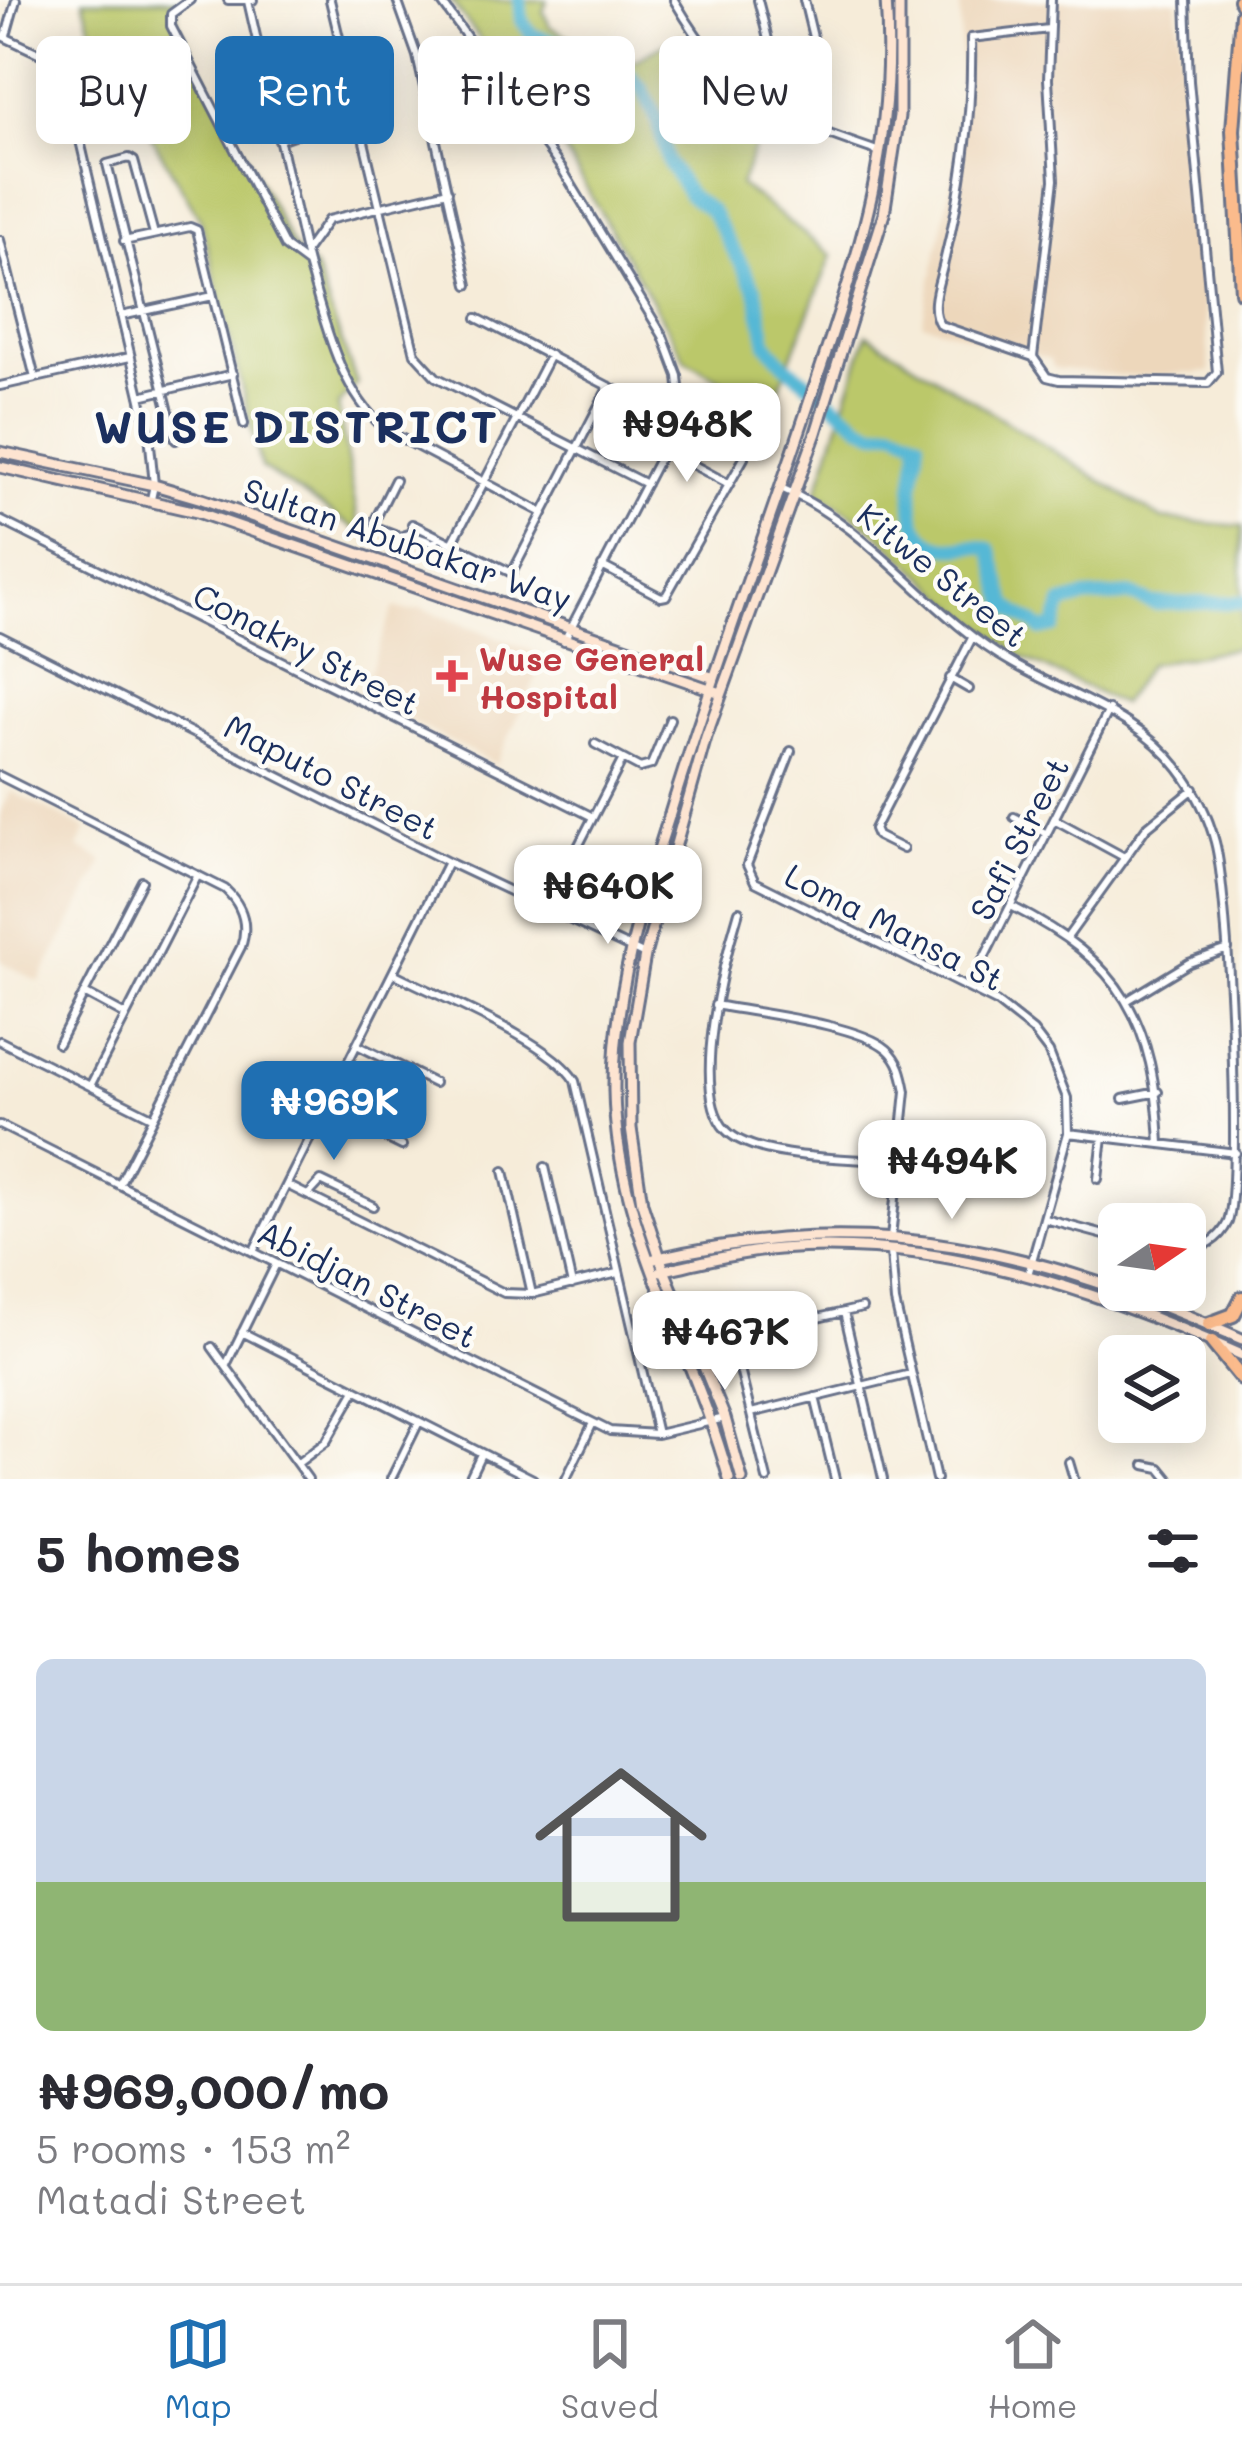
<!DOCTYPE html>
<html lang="en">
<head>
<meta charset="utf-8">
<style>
	body { margin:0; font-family:Mali,sans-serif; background:#f2f2f3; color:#2b2b33; height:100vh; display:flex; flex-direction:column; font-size:45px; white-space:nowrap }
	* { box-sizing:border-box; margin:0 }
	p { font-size:39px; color:#7c7c81 }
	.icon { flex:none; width:66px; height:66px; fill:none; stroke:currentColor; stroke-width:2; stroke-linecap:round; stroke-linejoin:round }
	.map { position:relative; height:1479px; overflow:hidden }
	.side { display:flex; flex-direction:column; background:#fff; flex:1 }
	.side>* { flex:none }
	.guide { position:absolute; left:36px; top:36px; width:1170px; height:108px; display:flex; gap:24px }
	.needle { width:78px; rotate:77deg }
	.fabs { position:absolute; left:1098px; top:1203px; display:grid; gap:24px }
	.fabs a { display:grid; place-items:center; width:108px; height:108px; border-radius:18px; background:#fff; box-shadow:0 6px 30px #0003; font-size:60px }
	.price { position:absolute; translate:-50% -102px; padding:0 27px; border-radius:24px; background:#fff; color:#222; font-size:39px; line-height:78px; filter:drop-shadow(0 3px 6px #0008) }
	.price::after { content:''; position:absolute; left:50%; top:72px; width:36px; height:27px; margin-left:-18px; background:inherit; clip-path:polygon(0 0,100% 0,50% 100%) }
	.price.on { background:#1f6fb2; color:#fff }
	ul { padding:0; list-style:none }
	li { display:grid; align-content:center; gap:24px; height:636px; padding:0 36px }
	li+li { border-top:3px solid #e1e1e2 }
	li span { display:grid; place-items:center; height:372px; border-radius:18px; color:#555 }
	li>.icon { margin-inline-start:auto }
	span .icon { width:216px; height:216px; fill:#fffc; stroke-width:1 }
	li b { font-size:51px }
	h2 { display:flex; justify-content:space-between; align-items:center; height:144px; padding:0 36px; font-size:51px }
	.chip { padding:0 42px; border-radius:18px; background:#fff; box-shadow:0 6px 30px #0003; font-size:42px; line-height:108px }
	.chip.on { background:#1f6fb2; color:#fff }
	.dock { display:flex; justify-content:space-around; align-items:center; height:168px; border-top:3px solid #e1e1e2; background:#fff; font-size:33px; color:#7c7c81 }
	.dock a { display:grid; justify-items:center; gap:6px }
	.dock .on { color:#1f6fb2 }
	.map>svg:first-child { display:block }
	.built { fill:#edd7bb }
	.green { fill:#bbc86a; stroke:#6b7c64; stroke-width:3 }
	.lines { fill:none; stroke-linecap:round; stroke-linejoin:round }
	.river { stroke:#56b8d5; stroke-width:14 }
	.minor-casing { stroke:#687189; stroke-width:12 }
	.secondary-casing { stroke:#687189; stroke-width:15 }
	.motorway-casing { stroke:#687189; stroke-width:18 }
	.minor { stroke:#fff; stroke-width:6 }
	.secondary { stroke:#fde4d1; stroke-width:9 }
	.motorway { stroke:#fbbb8c; stroke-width:12 }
	.health-dot { fill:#e0444e; stroke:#fdfcf7; stroke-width:4.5 }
	.labels { text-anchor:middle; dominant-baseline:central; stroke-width:9; stroke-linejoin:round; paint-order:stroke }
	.street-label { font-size:33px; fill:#1b2f5e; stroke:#fdfcf7 }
	.health-label { font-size:33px; font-weight:bold; fill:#be3a42; stroke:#fdfcf7; text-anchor:start }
	.district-label { font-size:45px; font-weight:bold; letter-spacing:3px; fill:#1b2f5e; stroke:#fdfcf7 }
</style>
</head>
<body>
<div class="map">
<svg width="1242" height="1479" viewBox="0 0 1242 1479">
	<rect width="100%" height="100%" fill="#fdfcf7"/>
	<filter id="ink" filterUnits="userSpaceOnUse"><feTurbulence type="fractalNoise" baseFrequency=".00833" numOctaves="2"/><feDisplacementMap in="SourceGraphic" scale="24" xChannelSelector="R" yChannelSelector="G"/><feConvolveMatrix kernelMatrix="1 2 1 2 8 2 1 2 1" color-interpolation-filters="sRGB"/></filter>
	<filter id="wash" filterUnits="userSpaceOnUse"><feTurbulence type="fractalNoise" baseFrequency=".004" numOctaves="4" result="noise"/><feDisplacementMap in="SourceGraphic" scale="48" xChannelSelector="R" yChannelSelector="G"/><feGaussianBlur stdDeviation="2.7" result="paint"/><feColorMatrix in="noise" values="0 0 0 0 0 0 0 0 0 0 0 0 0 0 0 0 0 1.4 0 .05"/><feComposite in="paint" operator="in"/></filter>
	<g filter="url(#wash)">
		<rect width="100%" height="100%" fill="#f6ecd9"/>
		<path class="built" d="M960 0H1176L1210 372 1127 376 1053 368 1050 359 922 323 962 134Z
			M394 607 409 611 421 608 546 656 496 764 360 696Z
			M11 791 86 829 78 848 104 861 39 982 0 961V812Z"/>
		<path class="green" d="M83 0H176L178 23 293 247 315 268 357 384 338 405 360 532 261 467 201 221 94 39Z
			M450 0H547L543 11 550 27 626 65 680 36C702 74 724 103 764 123L740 185 832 255 771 408 686 360 565 151Z
			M867 334 1162 519 1242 526V647L1149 664 1121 704 1022 657 953 603 870 527 817 492Z"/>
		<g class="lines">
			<path class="river" d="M520 0 522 21 532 35 591 53 623 68 642 88 657 119 668 162 689 195 711 211 756 290 767 344 784 364 861 425 875 432 895 429 919 440C917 474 896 533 942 546 959 551 968 542 990 549 998 565 1001 596 1009 606 1018 616 1032 619 1041 630L1055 627 1062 604 1083 598 1130 595 1155 604 1242 602"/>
		</g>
	</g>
	<g filter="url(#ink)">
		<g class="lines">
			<g class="minor-casing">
				<path id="minor" d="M190 0 171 14V26L285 247 308 264
					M228 0H253
					M330 0 415 354 436 377 646 484
					M397 0 417 56 468 285
					M440 0 562 169 663 336 678 376 680 398 664 449 564 641
					M674 0C733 100 774 116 880 152
					M758 0C767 37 780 71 768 107
					M804 0 825 87
					M1051 0 1048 79 1054 180 1033 357 1047 377 1059 380 1208 383 1217 372 1189 81 1186 0
					M248 1 304 248
					M0 35 49 58 73 111 149 434 154 485 151 499
					M6 36 16 0
					M279 140 313 128 302 77
					M448 191 328 220 305 252 308 264C325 322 338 389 386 430L543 513
					M154 234 134 161 129 158 107 164 176 440
					M0 240 35 378
					M124 241 190 227 197 230 244 424
					M121 316 213 296
					M477 318 625 395
					M1033 357 940 325C928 307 940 282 944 262 963 186 973 115 971 38L1049 29
					M0 386 130 357
					M140 396 233 374
					M664 449 729 484
					M395 480 374 522 376 528 400 537 409 534 434 543 439 537
					M781 488C873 527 927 615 1012 663 1071 697 1137 714 1179 769 1196 791 1208 815 1215 842 1229 894 1242 1181 1228 1222 1219 1241 1204 1247 1185 1252
					M0 520 593 817
					M412 524 512 573 609 386
					M452 544 550 355
					M602 566 661 597 666 596 744 458
					M0 636 448 862 645 955
					M950 678 969 689
					M791 751 747 865 755 882 996 1002 1033 1031 1049 1052 1067 1098 1068 1133 1028 1275
					M623 759 640 768 651 765 670 719
					M0 776 225 889C242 905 249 924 241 947L119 1185
					M1014 817 1047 834
					M1054 819 1124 857
					M903 849 877 836 874 829 972 638
					M1011 906C1123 962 1154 1021 1160 1144
					M546 909 623 759 595 744
					M739 911C725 957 689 1092 726 1130 755 1161 857 1158 899 1162
					M1069 935 1146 828 1194 789
					M393 973C439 997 550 1040 575 1081L657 1434
					M969 988 1109 710
					M86 994 125 1015
					M1128 1000 1189 963 1228 949
					M715 1005C756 1013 858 1024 887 1049 900 1060 903 1075 906 1091L891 1238
					M0 1041 152 1117
					M58 1044 142 881
					M357 1045 434 1083
					M90 1086 198 875
					M1123 1099 1158 1092
					M325 1108 402 1146
					M0 1125 610 1431 657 1434 725 1418
					M1068 1133 1236 1153
					M545 1167 572 1285
					M504 1171 532 1294
					M1098 1179 1103 1137
					M287 1185 504 1293 532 1294 618 1273
					M308 1195 321 1181 373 1206
					M1045 1219 1119 1239
					M253 1252 448 862
					M891 1252 895 1302 936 1479
					M722 1297 767 1479
					M844 1312 883 1479
					M242 1332 533 1479
					M746 1334 862 1308
					M212 1347 308 1479
					M227 1363 276 1264
					M815 1397 835 1479
					M751 1413 911 1374
					M1069 1462 1074 1479
					M298 1463 326 1442 356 1390
					M1145 1465 1160 1468 1169 1479
					M391 1479 419 1422
					M469 1479 481 1454
					M566 1479 593 1423"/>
			</g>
			<g class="secondary-casing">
				<path id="secondary" d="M0 452 154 485 202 499 714 678
					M0 467 197 512 721 693
					M654 1259C875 1208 1038 1249 1242 1339
					M661 1271C700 1262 739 1252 779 1249 941 1236 1097 1290 1242 1355
					M729 1479C693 1347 616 1231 614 1091 613 997 641 905 669 817 712 675 765 537 811 397 857 259 897 149 886 0
					M742 1479 725 1418 664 1270 642 1203 631 1128 630 1042 645 955 706 737 816 433 884 214 899 116V0"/>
			</g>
			<g class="motorway-casing">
				<path id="motorway" d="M1240 0 1242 4
					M1242 14 1233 130 1242 292
					M1209 1324 1233 1315 1242 1298
					M1212 1342 1242 1379"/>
			</g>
			<use href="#minor" class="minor"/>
			<use href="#secondary" class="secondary"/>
			<use href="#motorway" class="motorway"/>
		</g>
	</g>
	<path class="health-dot" d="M446 658h12v12h12v12h-12v12h-12v-12h-12v-12h12z"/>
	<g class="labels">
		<g class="street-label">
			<text transform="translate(408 543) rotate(19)">Sultan Abubakar Way</text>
			<text transform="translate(943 574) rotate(39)">Kitwe Street</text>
			<text transform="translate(307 648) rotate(27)">Conakry Street</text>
			<text transform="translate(332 776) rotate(27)">Maputo Street</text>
			<text transform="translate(1018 838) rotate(-63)">Safi Street</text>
			<text transform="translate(895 926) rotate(27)">Loma Mansa St</text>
			<text transform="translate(368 1283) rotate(27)">Abidjan Street</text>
		</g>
		<g class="health-label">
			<text x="479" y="657">Wuse General<tspan x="479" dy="38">Hospital</tspan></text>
		</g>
		<g class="district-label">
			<text x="297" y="425">WUSE DISTRICT</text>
		</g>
	</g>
</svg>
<div class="fabs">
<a><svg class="needle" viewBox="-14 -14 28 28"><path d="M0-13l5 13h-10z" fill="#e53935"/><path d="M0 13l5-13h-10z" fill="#7c7c81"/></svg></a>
<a><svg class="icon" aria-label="layers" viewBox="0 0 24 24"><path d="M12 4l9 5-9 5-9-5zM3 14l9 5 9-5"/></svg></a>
</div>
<b class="price" style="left:687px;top:485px">₦948K</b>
<b class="price" style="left:608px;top:947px">₦640K</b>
<b class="price on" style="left:334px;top:1163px">₦969K</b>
<b class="price" style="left:952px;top:1222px">₦494K</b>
<b class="price" style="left:725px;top:1393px">₦467K</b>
<div class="guide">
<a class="chip">Buy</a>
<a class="chip on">Rent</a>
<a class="chip">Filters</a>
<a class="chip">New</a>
</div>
</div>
<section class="side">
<h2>5 homes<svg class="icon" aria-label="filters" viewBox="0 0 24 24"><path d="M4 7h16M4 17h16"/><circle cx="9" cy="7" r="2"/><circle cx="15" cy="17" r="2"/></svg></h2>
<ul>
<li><span style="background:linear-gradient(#c9d6e8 60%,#8fb573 0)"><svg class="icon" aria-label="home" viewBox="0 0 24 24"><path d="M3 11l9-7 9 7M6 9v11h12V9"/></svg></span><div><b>₦969,000/mo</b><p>5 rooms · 153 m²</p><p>Matadi Street</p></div></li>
</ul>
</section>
<nav class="dock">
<a class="on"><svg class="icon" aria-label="map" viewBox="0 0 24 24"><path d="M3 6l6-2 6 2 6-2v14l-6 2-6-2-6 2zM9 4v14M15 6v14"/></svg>Map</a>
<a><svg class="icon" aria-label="saved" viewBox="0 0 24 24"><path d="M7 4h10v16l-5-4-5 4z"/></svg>Saved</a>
<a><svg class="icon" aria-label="home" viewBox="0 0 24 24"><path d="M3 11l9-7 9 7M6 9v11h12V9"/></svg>Home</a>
</nav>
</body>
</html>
